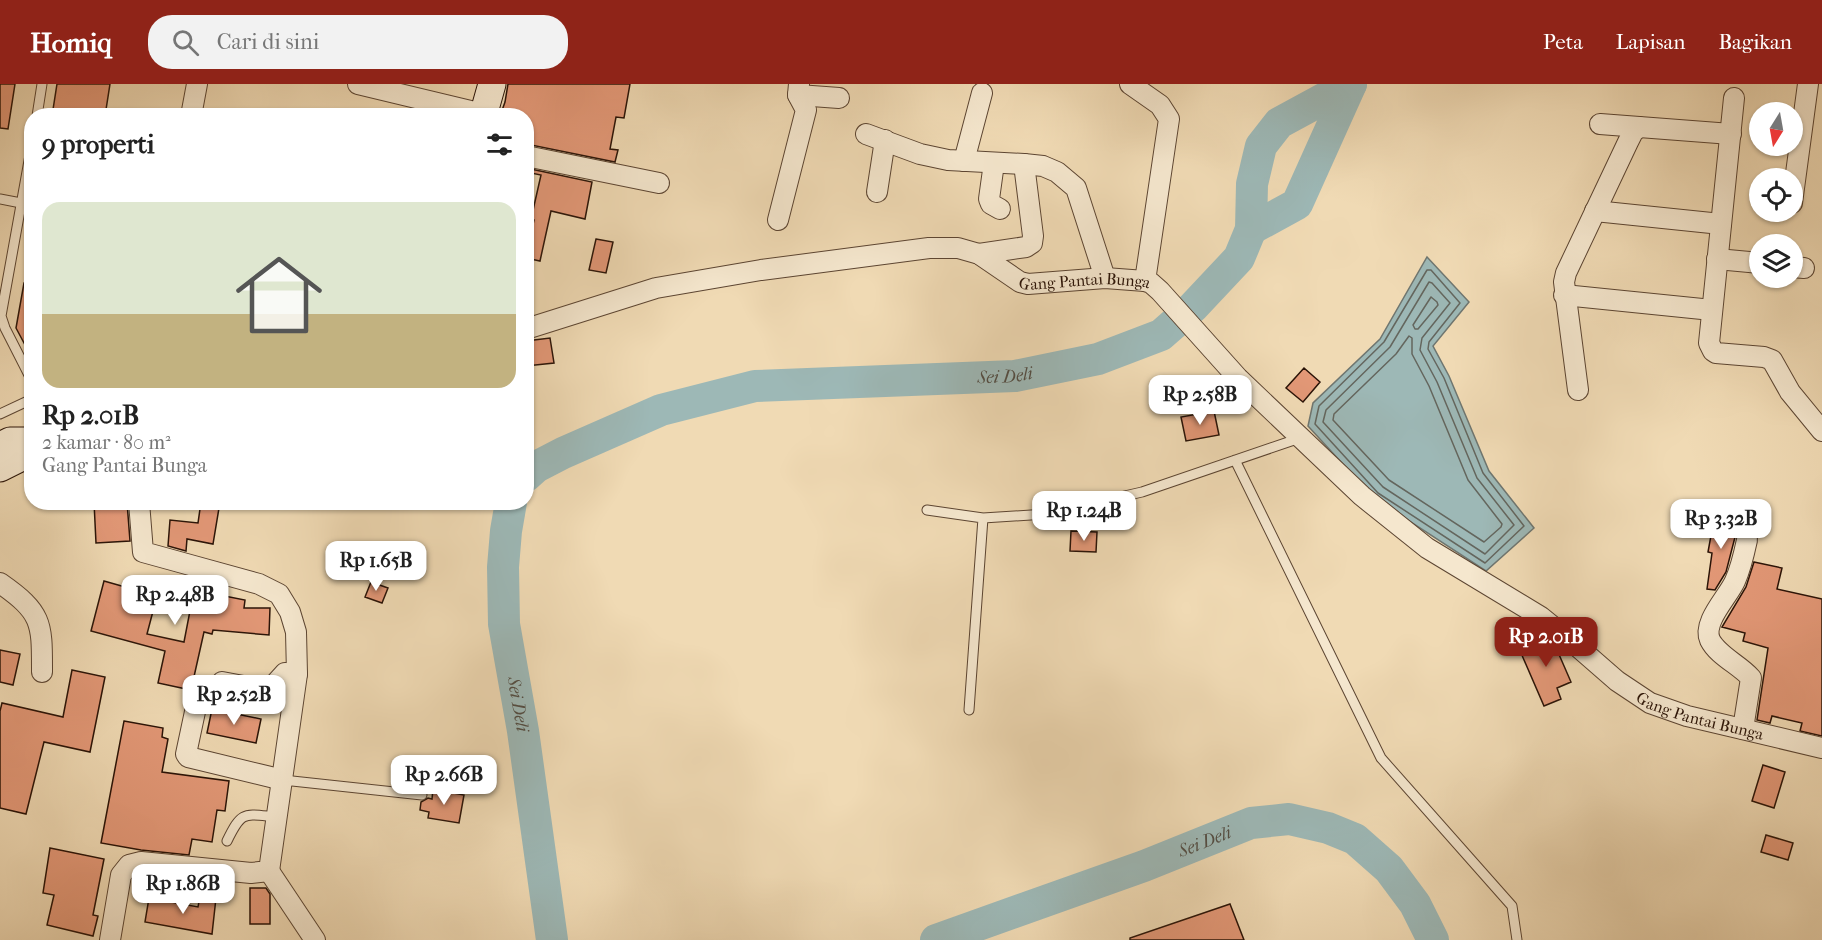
<!DOCTYPE html>
<html lang="id">
<head>
<meta charset="utf-8">
<style>
	body { margin:0; font-family:"IM FELL French Canon",serif; background:#f2f2f2; color:#222; height:100vh; display:flex; flex-direction:column; font-size:22px; white-space:nowrap }
	* { box-sizing:border-box; margin:0 }
	p { font-size:20px; color:#767676 }
	.icon { flex:none; width:33px; height:33px; fill:none; stroke:currentColor; stroke-width:2; stroke-linecap:round; stroke-linejoin:round }
	.map { position:relative; flex:1; overflow:hidden }
	.side { position:absolute; left:24px; top:24px; width:510px; height:402px; display:flex; flex-direction:column; background:#fff; border-radius:24px; box-shadow:0 2px 4px #0004 }
	.side>* { flex:none }
	.needle { width:39px; rotate:191deg }
	.buttons { position:absolute; left:1749px; top:18px; display:grid; gap:12px }
	.buttons a { display:grid; place-items:center; width:54px; height:54px; border-radius:50%; background:#fff; box-shadow:0 2px 4px #0004; font-size:30px }
	.price { position:absolute; translate:-50% -51px; padding:0 14px; border-radius:12px; background:#fff; color:#222; font-size:20px; line-height:39px; filter:drop-shadow(0 2px 3px #0008) }
	.price::after { content:''; position:absolute; left:50%; top:36px; width:18px; height:14px; margin-left:-9px; background:inherit; clip-path:polygon(0 0,100% 0,50% 100%) }
	.price.active { background:#8f2418; color:#fff }
	ul { padding:0; list-style:none }
	li { display:grid; align-content:center; gap:12px; height:318px; padding:0 18px }
	li span { display:grid; place-items:center; height:186px; border-radius:18px; color:#555 }
	li>.icon { margin-inline-start:auto }
	span .icon { width:108px; height:108px; fill:#fffc; stroke-width:1 }
	li b { font-size:26px }
	h2 { display:flex; justify-content:space-between; align-items:center; height:72px; padding:0 18px; font-size:26px }
	header { display:flex; align-items:center; gap:36px; box-sizing:border-box; height:84px; padding:0 30px; background:#8f2418; color:#fff }
	header strong { font-size:28px }
	nav { display:flex; gap:33px; margin-inline-start:auto; font-size:21px }
	.search { width:420px; height:54px; background:#f2f2f2; display:flex; align-items:center; gap:15px; box-sizing:border-box; padding:0 21px; border-radius:24px; color:#767676; font-size:22px }
	.map>svg:first-child { display:block }
	.water { fill:#9db8b6; stroke:#6f7670; stroke-width:1.5 }
	.lines { fill:none; stroke-linecap:round; stroke-linejoin:round }
	.shore { stroke:#64665e; stroke-width:1.5 }
	.river { stroke:#9db8b6; stroke-width:32 }
	.building { fill:#e39877; stroke:#2a1307; stroke-width:1.5 }
	.service-casing { stroke:#5c4532; stroke-width:11 }
	.minor-casing { stroke:#5c4532; stroke-width:22 }
	.secondary-casing { stroke:#2a1307; stroke-width:29 }
	.service { stroke:#f5e7ce; stroke-width:9 }
	.minor { stroke:#f5e7ce; stroke-width:20 }
	.secondary { stroke:#f5e7ce; stroke-width:27 }
	.labels { text-anchor:middle; dominant-baseline:central; stroke-width:4.5; stroke-linejoin:round; paint-order:stroke }
	.street-label { font-size:16px; fill:#2a1307; stroke:#f5e7ce }
	.water-label { font-size:18px; font-style:italic; fill:#524d44; stroke:#f5e7ce }
</style>
</head>
<body>
<header>
<strong>Homiq</strong>
<div class="search"><svg class="icon" aria-label="search" viewBox="0 0 24 24"><circle cx="10" cy="10" r="6"/><path d="M15 15l6 6"/></svg>Cari di sini</div>
<nav><a>Peta</a><a>Lapisan</a><a>Bagikan</a></nav>
</header>
<div class="map">
<svg width="1822" height="856" viewBox="0 0 1822 856">
	<rect width="100%" height="100%" fill="#f0dab4"/>
	<filter id="stains"><feTurbulence type="fractalNoise" baseFrequency=".00333" numOctaves="4"/><feColorMatrix values="0 0 0 0 .2 0 0 0 0 .09 0 0 0 0 .02 0 0 0 .5 -.17"/></filter>
	<radialGradient id="worn" r=".72"><stop offset=".6" stop-color="#630" stop-opacity="0"/><stop offset="1" stop-color="#630" stop-opacity=".3"/></radialGradient>
	<path class="water" d="M1427 173 1469 218 1433 262 1449 292 1489 387 1534 444 1486 487 1374 414 1308 342 1313 319 1380 255Z"/>
	<g class="lines">
		<path class="shore" d="M1427 186H1431L1460 219 1429 258 1428 265 1444 294 1483 389 1524 442 1485 479 1378 409 1315 340 1319 322 1384 258Z
			M1429 198 1432 199 1450 219 1422 254 1420 266 1437 298 1477 394 1514 441 1485 470 1383 403 1323 338 1326 326 1390 263Z
			M1431 213 1437 218 1438 221 1418 245H1415L1413 241Z
			M1409 252 1412 254V270L1429 302 1468 396 1502 440 1501 443 1484 458 1389 396 1333 336 1334 330 1396 270Z"/>
		<g class="river">
			<path d="M1251 145 1297 120 1351 0"/>
			<path id="s1" d="M526 392 536 383 563 369 661 326 755 302 1015 292 1098 275 1161 251 1193 223 1239 174 1251 145 1252 100 1261 62 1279 39 1351 0"/>
			<path id="s2" d="M511 418 506 447 503 483 504 540 523 647 552 856"/>
			<path id="s3" d="M936 856 1144 782 1251 739 1289 735 1328 744 1355 755 1389 785 1415 820 1433 856"/>
		</g>
	</g>
	<path class="building" d="M0 0H15L8 45 0 44Z
		M57 0H110L105 32H52Z
		M508 0H630L624 34 616 33 610 65 618 66 615 78 526 60V32H500L505 18Z
		M526 84 592 98 585 135 551 127 540 177 526 174V171L534 136 531 135 541 91 526 88Z
		M596 155 613 158 606 189 589 186Z
		M24 199H32V274L16 244Z
		M550 254 554 279 526 282V257Z
		M1304 284 1320 298 1303 318 1286 304Z
		M1214 327 1219 351 1186 357 1181 333Z
		M94 418H127L130 457 96 459Z
		M201 418H220L213 460 187 455 186 467 168 462 170 436 198 439Z
		M1714 435 1739 439 1737 447H1739L1735 453 1726 488 1715 506 1707 505 1712 469 1708 468Z
		M1071 447 1097 448 1096 468 1070 467Z
		M1754 478 1782 484 1777 505 1822 515V652L1800 647 1802 639 1772 632 1770 639 1757 636 1768 564 1743 557 1745 549 1722 543 1746 503Z
		M104 497 157 512 147 550 184 558 194 506 245 516 244 524H270L269 551 213 546 212 550 204 548 191 606 158 599 165 567 91 547Z
		M371 498 388 504 382 519 365 513Z
		M1538 546 1554 559 1571 598 1557 604 1561 615 1544 622 1521 569 1535 563 1529 550Z
		M0 566 20 570 13 601 0 598Z
		M72 586 105 593 90 668 44 658 26 730 0 724V627L2 619 63 633Z
		M212 625 261 635 256 659 207 649Z
		M124 637 163 644 162 653 168 655 162 688 229 697 225 727 217 726 212 758 192 755 189 771 141 766 101 759Z
		M1763 681 1785 688 1774 724 1752 717Z
		M433 705 464 711 459 739 428 734 429 728 420 726 421 718 428 714 432 715Z
		M1766 751 1793 759 1788 776 1761 768Z
		M50 764 104 775 93 831 98 832 93 852 47 841 54 811 43 809Z
		M250 804H266L270 810V840H250Z
		M200 812 216 814 212 850 145 838 149 814 198 823Z
		M1230 820 1244 856H1130V854Z"/>
	<g class="lines">
		<g class="service-casing">
			<path id="service" d="M37 32 42 0
				M32 60 1 232 5 244 32 297
				M0 115 21 119
				M0 330 32 315
				M1235 376 1381 674 1512 822 1517 856
				M927 426 983 434 1046 430 1142 408 1300 354
				M969 626 983 434
				M283 696 422 711
				M227 757C242 726 244 730 276 733"/>
		</g>
		<g class="minor-casing">
			<g id="minor">
				<path d="M358 0 483 30"/>
				<path d="M1130 0 1160 21 1169 35 1145 197"/>
				<path d="M798 11 839 14"/>
				<path d="M1734 14 1709 259 1713 267 1716 269 1764 273 1772 276 1790 308 1822 347"/>
				<path d="M191 32 197 0"/>
				<path d="M1600 40 1731 50"/>
				<path d="M866 50 920 70 948 76 1024 80 1043 82 1057 88 1076 104 1105 194"/>
				<path d="M526 72 659 99"/>
				<path d="M964 77 982 9"/>
				<path d="M994 79 989 115 991 120 1000 125"/>
				<path d="M877 108 885 56"/>
				<path d="M1792 119 1808 0"/>
				<path d="M1595 127 1721 140"/>
				<path d="M778 136 806 26 798 11 799 0"/>
				<path d="M979 170 1026 163 1032 159 1033 152 1024 80"/>
				<path d="M1717 175 1760 179"/>
				<path d="M1792 183 1804 184"/>
				<path d="M1564 211 1712 226"/>
				<path id="s4" d="M526 245 656 204 761 186 929 164H958L979 170 1020 198 1028 200 1105 194 1145 197 1151 199 1160 207 1238 294 1362 412 1427 464 1541 533 1578 563 1617 597 1650 619 1687 632 1822 664"/>
				<path d="M1578 306 1564 198 1566 189 1628 58 1633 48 1639 43"/>
				<path d="M0 499C43 529 42 539 42 588"/>
				<path d="M222 598 264 606 275 600 285 589 297 590"/>
				<path d="M196 623 186 670 188 673 283 696"/>
				<path d="M1743 645 1751 594C1740 581 1718 572 1710 556 1702 538 1728 513 1735 497 1741 484 1744 470 1747 456"/>
				<path d="M269 787 315 856"/>
				<path d="M156 802 180 805 193 797 198 784"/>
				<path d="M110 856 121 791 129 781 141 778 251 789 269 787 297 590 296 548 290 528 279 510 259 500 143 468 139 418"/>
			</g>
		</g>
		<g class="secondary-casing">
			<path id="secondary" d="M483 32 492 0
				M0 362 10 357H32
				M0 384 18 375 32 361"/>
		</g>
		<use href="#service" class="service"/>
		<use href="#minor" class="minor"/>
		<use href="#secondary" class="secondary"/>
	</g>
	<g class="labels">
		<g class="street-label">
			<text stroke="none"><textPath href="#s4" startOffset="578">Gang Pantai Bunga</textPath></text>
			<text stroke="none"><textPath href="#s4" startOffset="1352">Gang Pantai Bunga</textPath></text>
		</g>
		<g class="water-label">
			<text stroke="none"><textPath href="#s1" startOffset="498">Sei Deli</textPath></text>
			<text stroke="none"><textPath href="#s2" startOffset="204">Sei Deli</textPath></text>
			<text stroke="none"><textPath href="#s3" startOffset="286">Sei Deli</textPath></text>
		</g>
	</g>
	<rect width="100%" height="100%" filter="url(#stains)"/>
	<rect width="100%" height="100%" fill="url(#worn)"/>
</svg>
<div class="buttons">
<a><svg class="needle" viewBox="-14 -14 28 28"><path d="M0-13l5 13h-10z" fill="#e53935"/><path d="M0 13l5-13h-10z" fill="#767676"/></svg></a>
<a><svg class="icon" aria-label="locate" viewBox="0 0 24 24"><circle cx="12" cy="12" r="6"/><path d="M12 2v4M12 18v4M2 12h4M18 12h4"/></svg></a>
<a><svg class="icon" aria-label="layers" viewBox="0 0 24 24"><path d="M12 4l9 5-9 5-9-5zM3 14l9 5 9-5"/></svg></a>
</div>
<b class="price" style="left:1200px;top:342px">Rp 2.58B</b>
<b class="price" style="left:1084px;top:458px">Rp 1.24B</b>
<b class="price" style="left:1721px;top:466px">Rp 3.32B</b>
<b class="price" style="left:376px;top:508px">Rp 1.65B</b>
<b class="price" style="left:175px;top:542px">Rp 2.48B</b>
<b class="price active" style="left:1546px;top:584px">Rp 2.01B</b>
<b class="price" style="left:234px;top:642px">Rp 2.52B</b>
<b class="price" style="left:444px;top:722px">Rp 2.66B</b>
<b class="price" style="left:183px;top:831px">Rp 1.86B</b>
<section class="side">
<h2>9 properti<svg class="icon" aria-label="filters" viewBox="0 0 24 24"><path d="M4 7h16M4 17h16"/><circle cx="9" cy="7" r="2"/><circle cx="15" cy="17" r="2"/></svg></h2>
<ul>
<li><span style="background:linear-gradient(#dfe7d0 60%,#c2b280 0)"><svg class="icon" aria-label="home" viewBox="0 0 24 24"><path d="M3 11l9-7 9 7M6 9v11h12V9"/></svg></span><div><b>Rp 2.01B</b><p>2 kamar · 80 m²</p><p>Gang Pantai Bunga</p></div></li>
</ul>
</section>
</div>
</body>
</html>
